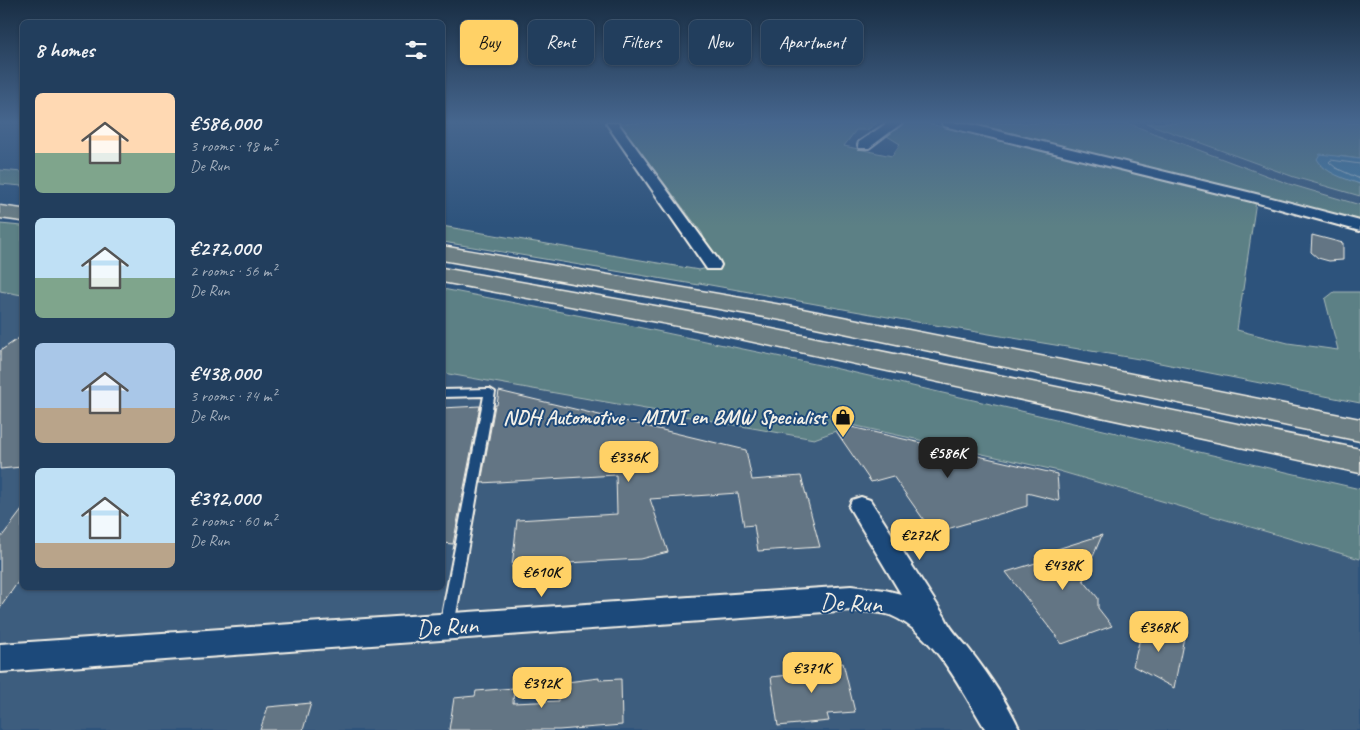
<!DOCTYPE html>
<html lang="en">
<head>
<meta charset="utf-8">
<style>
	body { margin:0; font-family:Caveat,sans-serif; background:#2e4966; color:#f1f3f6; height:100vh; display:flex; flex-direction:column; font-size:19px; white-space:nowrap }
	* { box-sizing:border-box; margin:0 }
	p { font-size:16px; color:#a2aebc }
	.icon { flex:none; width:28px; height:28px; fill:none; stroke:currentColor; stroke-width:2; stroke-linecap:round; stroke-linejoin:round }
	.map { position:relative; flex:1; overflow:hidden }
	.details { position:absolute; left:20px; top:20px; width:425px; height:570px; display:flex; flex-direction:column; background:#223e5d; border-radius:8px; box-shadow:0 1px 4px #0004,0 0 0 1px #3f5772 }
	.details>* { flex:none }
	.top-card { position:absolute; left:460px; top:20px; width:475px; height:45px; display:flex; gap:10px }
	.price { position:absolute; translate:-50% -42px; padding:0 11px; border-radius:10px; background:#ffd166; color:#111; font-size:16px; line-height:32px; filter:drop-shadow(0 1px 2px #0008) }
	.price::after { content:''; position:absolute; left:50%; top:30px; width:15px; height:11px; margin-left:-8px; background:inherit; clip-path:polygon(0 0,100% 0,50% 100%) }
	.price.selected { background:#222; color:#fff }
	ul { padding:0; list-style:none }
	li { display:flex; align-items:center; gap:15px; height:125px; padding:0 15px }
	li span { display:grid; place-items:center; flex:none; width:140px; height:100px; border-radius:8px; color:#555 }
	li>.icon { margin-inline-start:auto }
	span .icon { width:60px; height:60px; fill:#fffc; stroke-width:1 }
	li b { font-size:21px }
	h2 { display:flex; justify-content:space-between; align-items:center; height:60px; padding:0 15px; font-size:21px }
	.chip { padding:0 18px; border-radius:8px; background:#223e5d; box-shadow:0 1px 4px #0004,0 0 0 1px #3f5772; font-size:18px; line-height:45px }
	.chip.selected { background:#ffd166; color:#111 }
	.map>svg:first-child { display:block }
	.built { fill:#3d5d7e }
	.green { fill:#5b8085; stroke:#a8b8b6 }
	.water { fill:#457ca2; stroke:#8babbe }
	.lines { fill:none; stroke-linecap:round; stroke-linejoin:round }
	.shore { stroke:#aec2cc; stroke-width:1 }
	.building { fill:#637584; stroke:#f4f1e8 }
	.service-casing { stroke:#f4f1e8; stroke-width:4 }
	.minor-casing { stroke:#f4f1e8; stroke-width:4 }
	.motorway-casing { stroke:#f4f1e8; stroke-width:3 }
	.service { fill:#1f4a7a; fill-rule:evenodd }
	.minor { fill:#1f4a7a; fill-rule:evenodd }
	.motorway { fill:#6c7e84; fill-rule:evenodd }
	.labels { text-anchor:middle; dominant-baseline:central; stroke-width:4; stroke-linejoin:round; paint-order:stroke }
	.poi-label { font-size:21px; font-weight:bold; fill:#f4f1e8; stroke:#1f4a7a; text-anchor:end }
	.near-street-label { font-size:25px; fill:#f4f1e8; stroke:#1f4a7a }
</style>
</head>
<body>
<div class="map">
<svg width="1360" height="730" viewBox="0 0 1360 730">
	<rect width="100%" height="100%" fill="#2d537c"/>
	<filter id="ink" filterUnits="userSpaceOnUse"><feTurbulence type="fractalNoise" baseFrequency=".02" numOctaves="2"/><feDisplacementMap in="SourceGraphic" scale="10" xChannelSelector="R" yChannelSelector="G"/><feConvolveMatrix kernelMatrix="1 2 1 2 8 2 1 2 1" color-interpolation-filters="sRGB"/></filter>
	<g filter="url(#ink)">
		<path class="built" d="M1127 123H1360V205L1289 184Z
			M0 256 22 260V588H442L443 341 845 418 1360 543V730H0Z"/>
		<path class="green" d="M619 123H877L867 130H856L844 146 892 156 900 144 887 136 905 123H926L1256 201 1237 330 1288 343 1338 350 1325 299 1334 292H1360V403L1145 360 899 319 699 283V285L443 242 442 226 699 270 720 265 707 246 702 233Z
			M962 123H1127L1289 184 1360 205V222L1100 156Z
			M1146 123H1360V159L1339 156 1320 165 1333 173 1360 184V196L1294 177Z
			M0 170 22 172V186L0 184Z
			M0 224 22 226V295L0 291Z
			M443 289 623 324 834 368 1360 489V559L1059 471 852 425 814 439 443 373Z"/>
		<path class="water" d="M1320 154 1360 159V184C1346 179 1324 173 1317 159Z"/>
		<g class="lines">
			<path class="shore" d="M1360 164 1331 160 1329 162 1336 168 1360 179"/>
		</g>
		<path class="building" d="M1312 235 1343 243V260L1329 261 1318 258 1311 252Z
			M22 336V467L0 469V351Z
			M499 391 746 450 752 480 801 476 820 547 758 551 754 525 744 526 738 493 650 499 668 552 640 559 567 563 564 566 553 567 550 564 512 567 517 520 617 514 616 475 481 483 495 405H497Z
			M480 406 453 544 442 543V408Z
			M851 427 1057 474 1059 501 1027 493V506L933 533 893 476 871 482 836 431Z
			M22 510V576L0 608V539Z
			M1102 535 1083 580 1098 598V608L1112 626 1062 644 1006 572 1039 562 1035 556Z
			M1145 619 1184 637 1174 688 1133 666Z
			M843 663 855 712 827 714 829 721 778 726 771 677 789 675 787 668Z
			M599 678V680L621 679 622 725 559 730H449L454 698 475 696 476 691 514 688 513 703 558 701 559 683Z
			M311 703 303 730H260L268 707Z"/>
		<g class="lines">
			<g class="service-casing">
				<path id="service" d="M490 389 495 392 454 626 452 631 447 632 442 631 440 626 484 396 442 397V390Z"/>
			</g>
			<g class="minor-casing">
				<path id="minor" d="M606 123H618L719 261 721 265 719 269H707Z
					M887 123H902L869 148H859L858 145 859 142Z
					M942 123H965L1256 194 1360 221V231L1251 201 944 126Z
					M861 497 870 500 945 617C950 629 959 637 968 648 986 671 1008 703 1020 730H986C961 690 936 634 890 615 878 611 863 612 851 610L0 672V644L851 586 885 590 901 594 849 507 852 500Z"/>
			</g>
			<g class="motorway-casing">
				<path id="motorway" d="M0 206 22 209V221L0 218Z
					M442 246 787 306 1360 419V441L787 321 442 260Z
					M442 268 689 312 1360 449V473L689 328 442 282Z"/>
			</g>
			<use href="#service" class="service"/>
			<use href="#minor" class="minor"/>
			<use href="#motorway" class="motorway"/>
		</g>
	</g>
	<linearGradient id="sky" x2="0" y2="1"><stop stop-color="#192e44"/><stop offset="0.54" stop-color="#46668e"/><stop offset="1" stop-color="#46668e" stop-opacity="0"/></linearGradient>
	<rect width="1360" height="226" fill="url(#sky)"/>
	<defs>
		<g id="shop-pin" transform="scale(1.25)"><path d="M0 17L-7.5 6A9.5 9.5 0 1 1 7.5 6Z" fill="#ffd166" stroke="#1f4a7a"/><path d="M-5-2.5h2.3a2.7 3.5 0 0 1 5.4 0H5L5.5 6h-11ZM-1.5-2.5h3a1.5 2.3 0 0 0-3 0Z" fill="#111"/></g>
	</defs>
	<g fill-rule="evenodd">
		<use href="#shop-pin" x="843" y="417"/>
	</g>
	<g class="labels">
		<g class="poi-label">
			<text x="826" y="417">NDH Automotive - MINI en BMW Specialist</text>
		</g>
		<g class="near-street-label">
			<text transform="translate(851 603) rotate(2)">De Run</text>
			<text transform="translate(447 627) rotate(-4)">De Run</text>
		</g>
	</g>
</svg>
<b class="price selected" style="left:948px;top:479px">€586K</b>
<b class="price" style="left:629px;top:483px">€336K</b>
<b class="price" style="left:920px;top:561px">€272K</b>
<b class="price" style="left:1063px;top:591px">€438K</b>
<b class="price" style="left:542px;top:598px">€610K</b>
<b class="price" style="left:1159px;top:653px">€368K</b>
<b class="price" style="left:812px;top:694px">€371K</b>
<b class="price" style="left:542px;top:709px">€392K</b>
<div class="top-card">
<a class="chip selected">Buy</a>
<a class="chip">Rent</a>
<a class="chip">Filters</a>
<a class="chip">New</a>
<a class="chip">Apartment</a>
</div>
<section class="details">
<h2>8 homes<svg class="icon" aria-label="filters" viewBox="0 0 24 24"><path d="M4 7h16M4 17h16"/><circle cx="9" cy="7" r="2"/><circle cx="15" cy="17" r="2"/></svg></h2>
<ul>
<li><span style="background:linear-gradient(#ffd9b3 60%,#7fa58c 0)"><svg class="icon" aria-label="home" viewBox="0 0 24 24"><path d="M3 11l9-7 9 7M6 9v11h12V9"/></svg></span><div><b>€586,000</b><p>3 rooms · 98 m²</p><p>De Run</p></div></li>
<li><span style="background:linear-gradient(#bfe0f5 60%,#7fa58c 0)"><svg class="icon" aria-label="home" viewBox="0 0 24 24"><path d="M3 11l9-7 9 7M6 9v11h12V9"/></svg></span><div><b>€272,000</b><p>2 rooms · 56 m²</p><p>De Run</p></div></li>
<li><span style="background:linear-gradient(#a9c7e8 65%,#b9a48a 0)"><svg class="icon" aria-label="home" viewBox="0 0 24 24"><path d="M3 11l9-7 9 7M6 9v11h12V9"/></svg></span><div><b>€438,000</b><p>3 rooms · 74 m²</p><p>De Run</p></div></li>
<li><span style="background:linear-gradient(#bfe0f5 75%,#b9a48a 0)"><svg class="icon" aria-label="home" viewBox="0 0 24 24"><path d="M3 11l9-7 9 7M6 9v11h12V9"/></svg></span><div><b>€392,000</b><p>2 rooms · 60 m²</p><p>De Run</p></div></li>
</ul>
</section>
</div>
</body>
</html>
